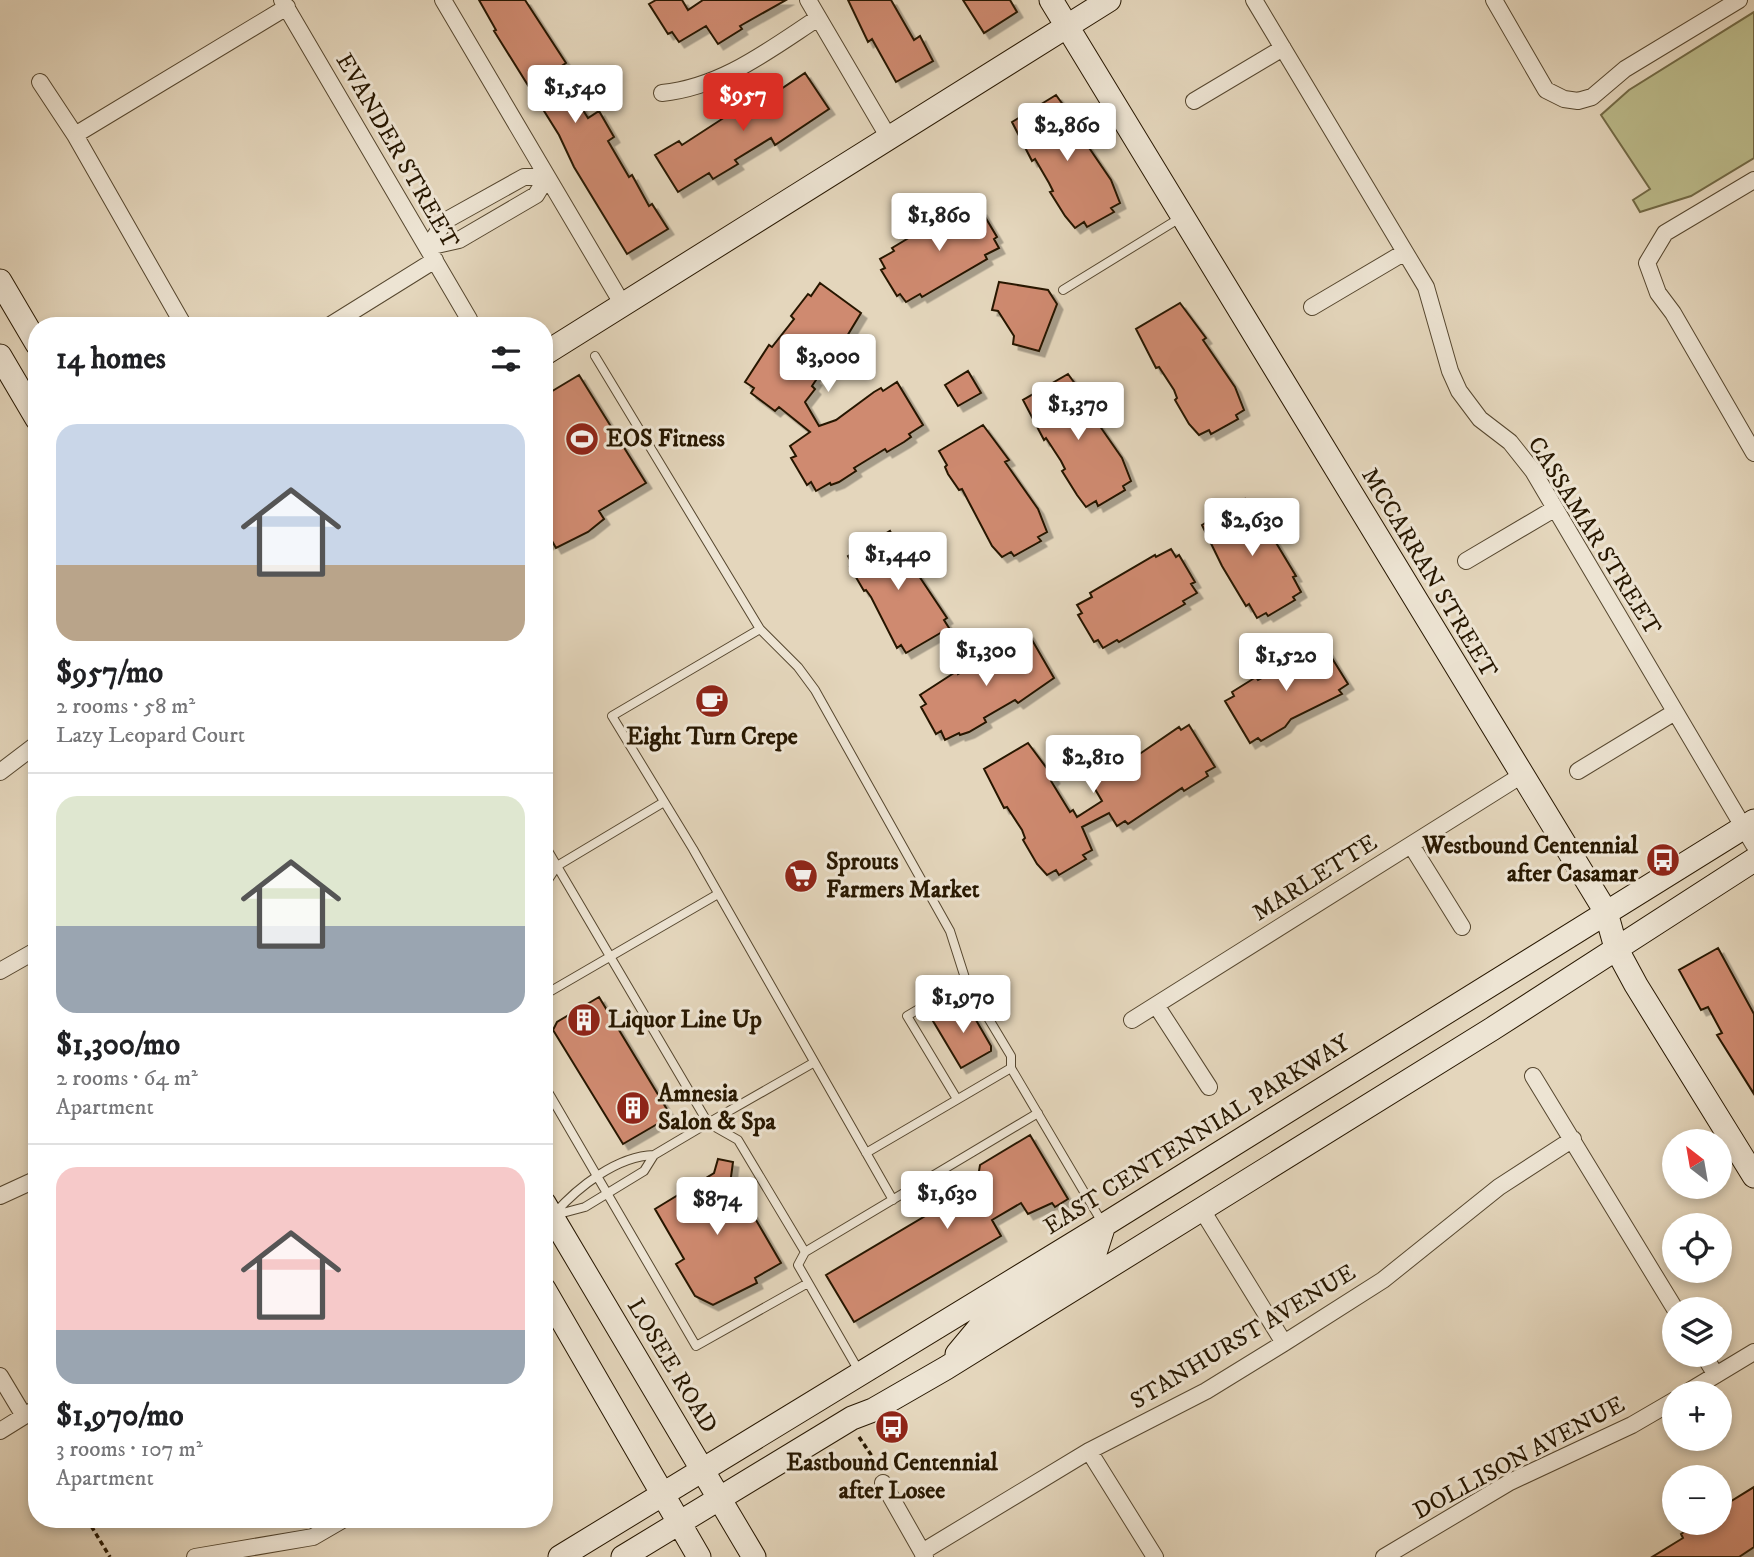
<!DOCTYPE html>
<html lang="en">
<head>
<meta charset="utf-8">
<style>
	body { margin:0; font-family:"IM FELL DW Pica",serif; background:#f2f2f2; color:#202124; height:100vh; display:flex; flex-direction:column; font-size:26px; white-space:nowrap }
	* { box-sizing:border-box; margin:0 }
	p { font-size:23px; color:#757577 }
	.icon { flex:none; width:38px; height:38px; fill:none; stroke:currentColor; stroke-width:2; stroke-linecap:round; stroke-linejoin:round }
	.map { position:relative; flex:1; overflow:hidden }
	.drawer { position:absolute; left:28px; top:317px; width:525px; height:1211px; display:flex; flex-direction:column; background:#fff; border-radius:28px; box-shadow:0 4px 10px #0003 }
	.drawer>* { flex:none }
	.needle { width:46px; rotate:329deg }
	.tools { position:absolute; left:1662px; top:1129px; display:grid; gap:14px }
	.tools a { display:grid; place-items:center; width:70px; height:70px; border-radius:50%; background:#fff; box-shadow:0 4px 10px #0003; font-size:35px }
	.price { position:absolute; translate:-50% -60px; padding:0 16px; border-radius:7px; background:#fff; color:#222; font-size:23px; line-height:46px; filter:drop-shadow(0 2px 4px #0008) }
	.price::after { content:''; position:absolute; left:50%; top:42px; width:21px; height:16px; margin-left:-10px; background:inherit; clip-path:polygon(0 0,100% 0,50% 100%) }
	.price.active { background:#d93025; color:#fff }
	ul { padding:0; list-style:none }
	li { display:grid; align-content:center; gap:14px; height:371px; padding:0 28px }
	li+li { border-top:2px solid #e0e0e0 }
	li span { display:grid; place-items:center; height:217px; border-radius:21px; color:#555 }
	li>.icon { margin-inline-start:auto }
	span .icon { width:126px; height:126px; fill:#fffc; stroke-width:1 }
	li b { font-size:30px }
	h2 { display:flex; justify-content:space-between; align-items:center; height:84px; padding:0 28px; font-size:30px }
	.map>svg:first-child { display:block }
	.green { fill:#bcbc8c; stroke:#726a46; stroke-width:2 }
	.building { fill:#cf8a6f; stroke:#271700; stroke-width:2; filter:url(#shadow) }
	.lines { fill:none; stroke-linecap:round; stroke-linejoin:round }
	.lane-casing { stroke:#56472f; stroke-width:10 }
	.street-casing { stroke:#56472f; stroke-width:18 }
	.secondary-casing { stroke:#271700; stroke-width:25 }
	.path { stroke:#271700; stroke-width:3.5; stroke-dasharray:5 3.5; stroke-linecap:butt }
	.lane { stroke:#ede4d3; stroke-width:8 }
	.street { stroke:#ede4d3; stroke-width:16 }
	.secondary { stroke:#ede4d3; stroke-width:23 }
	.labels { text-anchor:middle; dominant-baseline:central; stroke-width:6; stroke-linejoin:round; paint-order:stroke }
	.street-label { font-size:24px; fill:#271700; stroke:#ede4d3 }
	.poi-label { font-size:24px; font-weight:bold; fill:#271700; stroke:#ede4d3; text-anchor:start }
</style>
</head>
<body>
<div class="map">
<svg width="1754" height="1557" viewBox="0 0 1754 1557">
	<defs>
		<filter id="shadow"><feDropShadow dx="5.5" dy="5.5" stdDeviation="0" flood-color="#0004"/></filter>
	</defs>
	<rect width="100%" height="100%" fill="#e4d6bc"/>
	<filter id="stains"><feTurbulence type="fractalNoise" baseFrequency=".00286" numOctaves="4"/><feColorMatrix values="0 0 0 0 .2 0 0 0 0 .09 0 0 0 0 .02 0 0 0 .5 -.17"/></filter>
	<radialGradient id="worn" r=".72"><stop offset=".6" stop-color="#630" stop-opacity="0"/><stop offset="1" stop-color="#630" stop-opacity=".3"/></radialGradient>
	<path class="green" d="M1754 12V158L1691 196 1640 212 1633 200 1650 189 1601 115 1629 90Z"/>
	<path class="building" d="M479 0H525L566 63 557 69 588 118 599 111 614 137 608 141 629 177 632 175 649 206 652 204 668 229 627 254 574 167 559 135 494 31 496 30Z
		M656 0H682L688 10 703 0H786L740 26 742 29 718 44 706 26 679 42 672 32 668 34 649 4Z
		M848 0H891L914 40 920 36 933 61 896 82 872 39 868 42Z
		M963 0H1010L1017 12 984 33Z
		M805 73 829 109 775 145 771 138 735 160 738 164 713 179 709 173 678 192 655 155 679 141 682 145 742 106 776 87 778 91Z
		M1056 95 1082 131 1079 133 1111 180 1120 203 1111 208 1114 212 1087 227 1084 222 1075 228 1065 216 1050 192 1053 191 1049 183 1035 159 1032 161 1012 122Z
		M973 203 978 211 981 210 997 237 994 239 999 248 985 255 987 259 922 297 920 294 906 302 900 294 897 296 881 270 885 268 880 259 894 251 892 248 957 209 959 211Z
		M999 282 1048 290 1057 304 1039 351 1013 344 1014 336 998 311 992 310Z
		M820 283 861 313 838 351 835 349 813 378 816 380 812 386 815 389 805 402 819 426 836 420 874 392 881 388 883 391 897 382 923 425 909 434 911 437 904 442 887 452 885 449 854 468 856 471 839 482 831 485 830 483 816 491 811 482 807 485 791 458 796 456 790 446 810 432 779 407 775 411 751 393 754 388 745 382 769 345 772 347 794 319 791 316 808 294 811 296Z
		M1180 303 1206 338 1203 340 1235 387 1244 410 1236 415 1238 419 1211 434 1209 430 1199 435 1189 424 1175 400 1177 398 1174 390 1159 367 1156 368 1136 329Z
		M968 371 981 393 958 406 945 385Z
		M1068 374 1094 410 1090 412 1122 458 1131 481 1123 486 1125 490 1098 506 1096 501 1086 507 1077 495 1062 471 1065 469 1061 461 1046 438 1044 440 1023 400Z
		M579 375 646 483 599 511 604 519 588 532 556 548 552 541 544 546V396Z
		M983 425 1009 460 1005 462 1038 509 1047 532 1038 537 1041 541 1014 556 1011 552 1002 557 992 546 962 489 959 490 948 474 945 467 947 465 939 451Z
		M1245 499 1253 513 1257 511 1296 576 1293 577 1301 592 1293 597 1295 600 1268 616 1266 613 1257 618 1249 604 1246 606 1222 566 1202 525 1210 520 1208 516 1235 500 1237 504Z
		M890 531 895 540 899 538 914 562 911 564 947 618 944 620 949 628 906 653 901 645 897 648 871 597 866 590 864 591 850 567 853 565 848 556Z
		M1171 549 1176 557 1179 555 1195 582 1191 584 1197 593 1183 601 1185 604 1119 642 1117 640 1103 648 1098 640 1094 642 1078 615 1082 613 1077 605 1092 597 1090 593 1155 555 1156 557Z
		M1028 633 1054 678 1018 703 1015 700 984 718 986 722 969 732 960 735 959 733 945 740 941 731 936 734 921 707 926 704 920 695 957 671 958 674 990 656 988 653 1005 643 1012 639 1014 642Z
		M1322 642 1348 684 1339 690 1342 694 1291 719 1285 727 1261 741 1258 738 1250 743 1225 701 1234 696 1232 692 1256 677 1258 680 1266 676 1312 644 1314 647Z
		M1189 725 1215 767 1206 772 1208 776 1184 791 1182 788 1128 824 1125 821 1117 826 1109 813 1082 827 1092 850 1083 855 1086 859 1059 875 1056 870 1047 875 1037 864 1023 840 1025 838 1022 830 1007 807 1004 808 984 769 1028 743 1054 778 1051 781 1070 812 1073 810 1077 817 1102 801 1092 784 1101 778 1099 775 1141 753 1179 727 1181 730Z
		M1718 948 1754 1014V1094L1717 1035 1722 1033 1708 1007 1701 1010 1679 970Z
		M599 997 671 1116 623 1144 553 1030 557 1022Z
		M965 1001 991 1046V1051L961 1068 933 1021Z
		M1030 1135 1068 1199 1055 1207 1052 1203 1028 1214 1021 1203 992 1220 1001 1236 854 1322 826 1275 964 1193 990 1192 979 1171 980 1165Z
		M718 1159 733 1162 731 1177 781 1263 755 1278 757 1283 713 1305 695 1296 676 1264 684 1259 655 1209 714 1173Z
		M1754 1487V1547L1739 1557H1652L1683 1538 1681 1534 1699 1522H1720V1508Z"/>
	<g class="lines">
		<g class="lane-casing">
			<path id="lane" d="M1063 290 1180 218
				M595 356 760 629 612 716 693 849 893 1200
				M760 629 798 667 815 690 950 931 966 981
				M544 844 708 1123 654 1155 644 1171 585 1207 555 1215
				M544 867 557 866 664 802
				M544 886 557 866
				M544 995 718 894
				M544 1085 696 1346 808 1283
				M957 1099 907 1016 966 981 1011 1056V1068L1103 1224
				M708 1123 738 1140 805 1252 798 1265 859 1371
				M708 1123 813 1063
				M866 1153 1011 1068
				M554 1214C578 1187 617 1156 654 1155
				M805 1252 1038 1113"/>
		</g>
		<g class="street-casing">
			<path id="street" d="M282 0 469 319
				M443 0 623 305
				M808 0 889 138
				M1254 0 1426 287 1450 371 1459 391 1480 419 1510 442 1533 471 1754 845
				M1494 0 1546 90 1564 99 1578 101 1592 97 1625 69 1739 0
				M40 82 75 135 184 326
				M662 93C722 87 769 50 818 18
				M1194 101 1283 48
				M75 135 287 7
				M1754 180 1665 233 1647 263 1658 293 1673 313 1754 453
				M428 247 445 221 524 177H547
				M428 247 459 240 536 195 547 177
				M1312 307 1405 252
				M329 326 435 260
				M1466 561 1554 509
				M1578 771 1675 712
				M0 772 37 744
				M1411 845 1462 927
				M0 971 37 950
				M1156 1005 1209 1087
				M1132 1020 1522 775
				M1533 1076 1675 1309
				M0 1196 37 1179
				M1202 1210 1284 1343
				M1703 1354 1716 1375
				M0 1376 24 1416
				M1686 1393 1754 1352
				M0 1431 37 1408
				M1089 1451 1155 1557
				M883 1483 925 1557
				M922 1552 1089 1451 1206 1391 1284 1343 1383 1280 1499 1187 1573 1139
				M195 1557 313 1537 344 1519
				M1384 1557 1510 1482 1632 1425 1675 1400"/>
		</g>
		<g class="secondary-casing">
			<path id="secondary" d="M1051 0 1606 912 1616 948 1636 985 1754 1176
				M0 281 37 344
				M544 354 1109 0
				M0 356 37 419
				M544 1203 754 1557
				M544 1289 699 1557
				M957 1354 982 1324 1095 1253 1104 1225
				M560 1557 1104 1225 1754 821
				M623 1557 852 1418 873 1410 946 1368 1492 1029 1754 860"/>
		</g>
		<path class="path" d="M859 1437 880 1468
			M87 1519 110 1557"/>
		<use href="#lane" class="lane"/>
		<use href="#street" class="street"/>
		<use href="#secondary" class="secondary"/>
	</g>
	<defs>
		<g id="stadium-disc" transform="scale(1.75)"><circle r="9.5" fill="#8f2418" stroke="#ede4d3"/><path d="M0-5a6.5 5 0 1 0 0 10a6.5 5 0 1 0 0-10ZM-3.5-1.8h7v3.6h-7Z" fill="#fff"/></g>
		<g id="cafe-disc" transform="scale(1.75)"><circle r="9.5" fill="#8f2418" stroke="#ede4d3"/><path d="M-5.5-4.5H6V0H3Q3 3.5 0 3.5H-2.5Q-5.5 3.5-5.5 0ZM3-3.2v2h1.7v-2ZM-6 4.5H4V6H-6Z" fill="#fff"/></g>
		<g id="bus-disc" transform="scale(1.75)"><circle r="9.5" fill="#8f2418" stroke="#ede4d3"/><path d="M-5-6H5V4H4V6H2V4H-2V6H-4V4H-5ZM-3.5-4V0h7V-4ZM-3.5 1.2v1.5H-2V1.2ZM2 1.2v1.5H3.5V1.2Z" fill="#fff"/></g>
		<g id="supermarket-disc" transform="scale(1.75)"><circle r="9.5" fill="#8f2418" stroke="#ede4d3"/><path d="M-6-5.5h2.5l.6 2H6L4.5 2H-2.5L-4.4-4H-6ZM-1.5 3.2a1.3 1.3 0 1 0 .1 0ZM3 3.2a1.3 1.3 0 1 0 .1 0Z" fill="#fff"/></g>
		<g id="building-disc" transform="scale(1.75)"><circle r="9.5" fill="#8f2418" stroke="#ede4d3"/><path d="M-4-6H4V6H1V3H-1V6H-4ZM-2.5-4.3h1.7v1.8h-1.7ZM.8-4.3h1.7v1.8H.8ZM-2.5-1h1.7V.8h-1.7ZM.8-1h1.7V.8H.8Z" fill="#fff"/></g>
	</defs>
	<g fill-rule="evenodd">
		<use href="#stadium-disc" x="582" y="439"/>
		<use href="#cafe-disc" x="712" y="701"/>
		<use href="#bus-disc" x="1663" y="860"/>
		<use href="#supermarket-disc" x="801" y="876"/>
		<use href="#building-disc" x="584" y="1020"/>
		<use href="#building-disc" x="633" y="1108"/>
		<use href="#bus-disc" x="892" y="1427"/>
	</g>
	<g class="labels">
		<g class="street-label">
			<text transform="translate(397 151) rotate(60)">EVANDER STREET</text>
			<text transform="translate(1594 536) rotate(58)">CASSAMAR STREET</text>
			<text transform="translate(1429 573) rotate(59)">MCCARRAN STREET</text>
			<text transform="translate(1315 878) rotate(-32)">MARLETTE</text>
			<text transform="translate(1197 1135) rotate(-32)">EAST CENTENNIAL PARKWAY</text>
			<text transform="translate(1243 1337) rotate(-31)">STANHURST AVENUE</text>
			<text transform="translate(672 1366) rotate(59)">LOSEE ROAD</text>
			<text transform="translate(1519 1458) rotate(-28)">DOLLISON AVENUE</text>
		</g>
		<g class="poi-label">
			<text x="606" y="439">EOS Fitness</text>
			<text x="712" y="737" text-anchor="middle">Eight Turn Crepe</text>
			<text x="1638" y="846" text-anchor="end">Westbound Centennial<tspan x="1638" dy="28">after Casamar</tspan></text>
			<text x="826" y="862">Sprouts<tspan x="826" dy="28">Farmers Market</tspan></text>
			<text x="608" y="1020">Liquor Line Up</text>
			<text x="658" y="1094">Amnesia<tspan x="658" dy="28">Salon &amp; Spa</tspan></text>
			<text x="892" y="1463" text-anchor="middle">Eastbound Centennial<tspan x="892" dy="28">after Losee</tspan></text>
		</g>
	</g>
	<rect width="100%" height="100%" filter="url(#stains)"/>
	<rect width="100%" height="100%" fill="url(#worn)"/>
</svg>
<div class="tools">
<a><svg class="needle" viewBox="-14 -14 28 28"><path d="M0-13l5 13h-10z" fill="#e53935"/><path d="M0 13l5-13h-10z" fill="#757577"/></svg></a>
<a><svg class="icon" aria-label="locate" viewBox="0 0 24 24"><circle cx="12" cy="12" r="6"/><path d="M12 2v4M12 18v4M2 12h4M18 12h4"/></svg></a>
<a><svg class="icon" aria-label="layers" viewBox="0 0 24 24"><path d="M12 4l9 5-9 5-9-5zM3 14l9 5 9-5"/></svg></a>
<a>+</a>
<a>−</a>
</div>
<b class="price" style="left:575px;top:125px">$1,540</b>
<b class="price active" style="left:743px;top:133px">$957</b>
<b class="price" style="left:1067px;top:163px">$2,860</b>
<b class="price" style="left:939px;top:253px">$1,860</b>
<b class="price" style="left:828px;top:394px">$3,000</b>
<b class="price" style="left:1078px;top:442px">$1,370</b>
<b class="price" style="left:1252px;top:558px">$2,630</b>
<b class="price" style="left:898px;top:592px">$1,440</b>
<b class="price" style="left:986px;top:688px">$1,300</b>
<b class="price" style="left:1286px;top:693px">$1,520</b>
<b class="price" style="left:1093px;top:795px">$2,810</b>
<b class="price" style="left:963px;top:1035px">$1,970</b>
<b class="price" style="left:947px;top:1231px">$1,630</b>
<b class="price" style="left:717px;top:1237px">$874</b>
<section class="drawer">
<h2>14 homes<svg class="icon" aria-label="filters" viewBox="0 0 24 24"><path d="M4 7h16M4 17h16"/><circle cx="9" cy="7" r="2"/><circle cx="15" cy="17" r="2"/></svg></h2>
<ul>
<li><span style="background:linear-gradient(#c9d6e8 65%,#b9a48a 0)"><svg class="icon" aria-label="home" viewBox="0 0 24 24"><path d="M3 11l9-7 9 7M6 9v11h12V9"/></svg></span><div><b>$957/mo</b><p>2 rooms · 58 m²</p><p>Lazy Leopard Court</p></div></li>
<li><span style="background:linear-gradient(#dfe7d0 60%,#9aa5b1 0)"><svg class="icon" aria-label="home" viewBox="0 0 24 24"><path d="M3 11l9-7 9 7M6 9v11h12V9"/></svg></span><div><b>$1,300/mo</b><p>2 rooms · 64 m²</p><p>Apartment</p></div></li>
<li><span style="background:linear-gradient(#f6c9c9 75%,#9aa5b1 0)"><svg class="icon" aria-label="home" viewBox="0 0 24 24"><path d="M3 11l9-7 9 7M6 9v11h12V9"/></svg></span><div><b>$1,970/mo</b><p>3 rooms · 107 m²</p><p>Apartment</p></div></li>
</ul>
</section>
</div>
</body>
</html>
